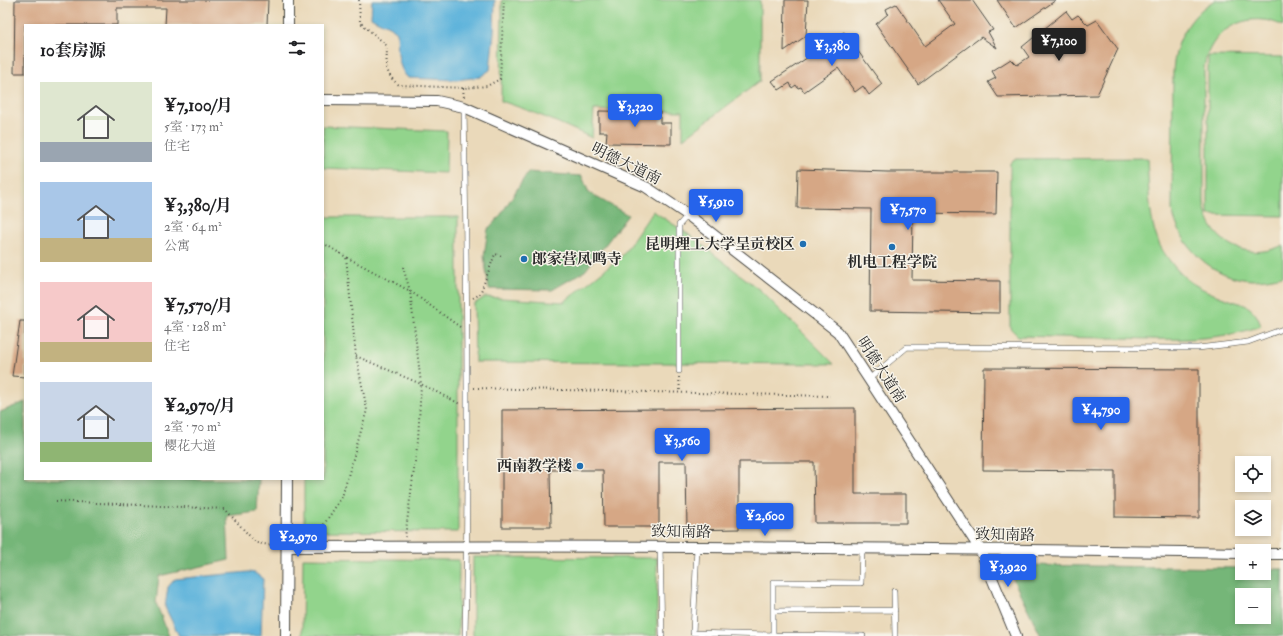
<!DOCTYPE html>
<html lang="zh">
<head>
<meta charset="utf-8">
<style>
	body { margin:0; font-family:"IM FELL Double Pica","Noto Serif SC",serif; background:#f2f2f2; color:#202124; height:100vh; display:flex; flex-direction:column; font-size:15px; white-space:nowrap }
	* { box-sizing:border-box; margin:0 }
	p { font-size:13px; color:#757577 }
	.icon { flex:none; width:22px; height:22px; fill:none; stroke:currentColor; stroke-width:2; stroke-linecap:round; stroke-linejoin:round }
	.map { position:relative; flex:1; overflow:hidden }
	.side { position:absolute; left:24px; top:24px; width:300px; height:456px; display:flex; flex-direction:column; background:#fff; border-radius:0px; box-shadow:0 2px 6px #0003 }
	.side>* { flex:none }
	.fabs { position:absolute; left:1235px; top:456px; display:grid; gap:8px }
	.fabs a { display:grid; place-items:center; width:36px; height:36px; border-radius:0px; background:#fff; box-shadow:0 2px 6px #0003; font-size:20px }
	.price { position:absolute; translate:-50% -34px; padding:0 9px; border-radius:4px; background:#2563eb; color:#fff; font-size:13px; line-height:26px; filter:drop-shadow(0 1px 2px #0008) }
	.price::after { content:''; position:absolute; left:50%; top:24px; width:12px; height:9px; margin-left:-6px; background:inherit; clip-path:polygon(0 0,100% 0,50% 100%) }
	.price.current { background:#222; color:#fff }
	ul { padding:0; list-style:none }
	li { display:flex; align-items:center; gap:12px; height:100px; padding:0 16px }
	li span { display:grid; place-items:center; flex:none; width:112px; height:80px; border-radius:0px; color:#555 }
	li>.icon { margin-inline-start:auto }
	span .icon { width:48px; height:48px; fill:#fffc; stroke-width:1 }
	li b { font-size:17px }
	h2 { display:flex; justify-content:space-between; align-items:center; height:48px; padding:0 16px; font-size:17px }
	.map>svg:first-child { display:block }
	.built { fill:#ead9ba; fill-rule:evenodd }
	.green { fill:#92d48c; stroke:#5e805c }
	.forest { fill:#75b678; stroke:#507052; fill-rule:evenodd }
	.water { fill:#5eb4db; stroke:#447083 }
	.building { fill:#d6a785 }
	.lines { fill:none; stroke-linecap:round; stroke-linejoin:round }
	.service-casing { stroke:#474641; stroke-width:6 }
	.minor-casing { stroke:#474641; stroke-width:12 }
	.path { stroke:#474641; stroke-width:2; stroke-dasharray:1 3; stroke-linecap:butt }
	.service { stroke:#fff; stroke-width:5 }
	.minor { stroke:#fff; stroke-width:10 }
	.poi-dot { fill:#1f6fb2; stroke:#f7f3e8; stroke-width:1.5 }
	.labels { text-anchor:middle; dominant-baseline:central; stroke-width:3; stroke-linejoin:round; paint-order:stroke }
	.street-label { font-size:15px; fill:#2b2b2b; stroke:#f7f3e8 }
	.poi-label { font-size:15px; font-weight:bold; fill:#2b2b2b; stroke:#f7f3e8; text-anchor:end }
</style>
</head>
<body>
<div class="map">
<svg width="1283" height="636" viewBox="0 0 1283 636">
	<rect width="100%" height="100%" fill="#f7f3e8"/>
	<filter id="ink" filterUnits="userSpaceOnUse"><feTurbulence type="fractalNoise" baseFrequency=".025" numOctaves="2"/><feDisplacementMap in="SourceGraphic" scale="8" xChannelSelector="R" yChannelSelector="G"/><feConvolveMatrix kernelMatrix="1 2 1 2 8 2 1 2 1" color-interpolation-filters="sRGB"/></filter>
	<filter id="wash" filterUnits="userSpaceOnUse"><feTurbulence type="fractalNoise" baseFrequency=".012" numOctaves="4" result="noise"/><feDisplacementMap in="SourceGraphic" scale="16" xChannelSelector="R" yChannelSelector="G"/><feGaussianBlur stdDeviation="0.9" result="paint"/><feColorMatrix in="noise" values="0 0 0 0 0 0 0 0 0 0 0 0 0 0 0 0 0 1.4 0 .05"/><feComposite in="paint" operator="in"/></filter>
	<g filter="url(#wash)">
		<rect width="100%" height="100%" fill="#e6e0bc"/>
		<path class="built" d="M0 0H1283V636H0ZM25 25H323V479H25ZM1242 463H1264V485H1242ZM1242 507H1264V529H1242ZM1242 551H1264V573H1242ZM1242 595H1264V617H1242Z"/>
		<path class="green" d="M502 0H760V81L683 139V111L594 110 592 138C562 124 532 111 501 101Z
			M1215 0H1283V26C1248 8 1208 30 1204 69V202C1207 242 1248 263 1283 245V276C1273 278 1263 280 1252 280 1212 278 1181 248 1172 210L1173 73C1174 43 1189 15 1215 0Z
			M1208 56 1283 57V216L1208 215Z
			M323 126 447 131 446 173 323 168Z
			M1147 158C1149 186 1148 227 1163 251 1170 262 1180 275 1192 283 1203 290 1217 296 1230 300 1238 303 1246 304 1252 310 1257 315 1259 320 1261 326 1216 342 1168 340 1122 338 1087 338 1053 337 1018 336L1010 328V163L1014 159Z
			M653 211 688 234 761 291 834 364 475 362 474 304 485 297 564 302 622 256Z
			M323 217H458V532L304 531V479H323Z
			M473 557 657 558V636H473Z
			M303 558 459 560 458 636H302Z"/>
		<path class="forest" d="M528 172 582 176 589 193 628 215 585 271 552 290 489 289 484 256 488 229 500 216Z
			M25 402V479H259L257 512 227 516 229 560 159 576 156 603 169 636H0V412Z
			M1024 565 1242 568V573H1264V569H1283V636H1041L1013 579ZM1242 595H1264V617H1242Z"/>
		<path class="water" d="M372 0H495L494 32 490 70 480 77 456 80 408 78C396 66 398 48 397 32 390 25 380 23 371 17Z
			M248 572 255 573 263 579 261 636H179L165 607 168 587 175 579Z"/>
		<g id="blocks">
			<path class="building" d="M15 0H268L267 25H165L166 8H117V25H25V73H14Z
				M785 0H808L806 36 784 51Z
				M938 0H972L993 30 988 32 997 48 981 37 918 84 876 24 888 14 886 9 896 4 925 46 955 24Z
				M997 0H1056L1016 28Z
				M1066 11 1072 19 1078 15 1088 25 1097 20 1118 49 1097 95 998 97 988 82 996 78 992 71 1011 59 1017 65 1029 57 1022 47Z
				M844 32 882 84 869 95 863 86 855 92 838 68 804 92 801 87 798 88 796 85 792 88 790 83 779 90 772 81 828 44 825 40 835 34 837 37Z
				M599 111 660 112V123H671V144L606 143 607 132H599Z
				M798 169 887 172H997L996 214 913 213 912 280 1000 281V313L870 311 871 209 797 208Z
				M20 321H25V377L12 376Z
				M984 368 1199 369V518L1115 517V471L983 470Z
				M855 408V494H906V523H815L814 462H739V529L687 530 686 462H659V527H604L603 470H550L551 527H502V410Z"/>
		</g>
	</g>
	<g filter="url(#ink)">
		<use href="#blocks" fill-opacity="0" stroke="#474641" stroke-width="1"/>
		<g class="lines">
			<g class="service-casing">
				<path id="service" d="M464 107C467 283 469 460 465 636
					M679 371V225L688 215
					M869 379 907 347 1198 348 1248 342 1283 329
					M660 547 662 636
					M697 547 693 633 773 635V582L861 583 862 548
					M894 591 895 636
					M773 611 895 610
					M773 636V635L863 636"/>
			</g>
			<g class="minor-casing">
				<path id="minor" d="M288 25V0
					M323 100 437 101 464 107 646 187 688 215 838 332 980 549 1016 636
					M287 547C605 545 924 548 1242 553
					M1264 554H1283
					M286 636 287 479"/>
			</g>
			<path class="path" d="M359 0 360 22C369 31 378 37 387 46 387 64 383 73 399 85L463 88 487 86 500 79 504 0
				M463 88 464 98
				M323 243 346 257 410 291 460 327
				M403 267 410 291 421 384 418 440 405 537
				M473 298 480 294 495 254 502 256
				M356 356 421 384 460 404
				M679 377 680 392
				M474 388 830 396
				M56 501 225 509 256 543 278 546
				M315 538 342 497 367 410 356 356 346 257"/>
			<use href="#service" class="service"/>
			<use href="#minor" class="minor"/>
		</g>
	</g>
	<g class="poi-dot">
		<circle cx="803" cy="244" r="4"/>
		<circle cx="892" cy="247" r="4"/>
		<circle cx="524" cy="259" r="4"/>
		<circle cx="580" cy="466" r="4"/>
	</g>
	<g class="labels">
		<g class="street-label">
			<text transform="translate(626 164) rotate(26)">明德大道南</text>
			<text transform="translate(881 370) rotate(57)">明德大道南</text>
			<text transform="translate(681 532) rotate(1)">致知南路</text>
			<text transform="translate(1005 535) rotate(1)">致知南路</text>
		</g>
		<g class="poi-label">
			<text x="795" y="244">昆明理工大学呈贡校区</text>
			<text x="532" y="259" text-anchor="start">郎家营凤鸣寺</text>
			<text x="892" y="262" text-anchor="middle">机电工程学院</text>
			<text x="572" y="466">西南教学楼</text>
		</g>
	</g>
</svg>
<div class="fabs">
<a><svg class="icon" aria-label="locate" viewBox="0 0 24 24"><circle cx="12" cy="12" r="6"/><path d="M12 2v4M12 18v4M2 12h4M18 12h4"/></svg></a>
<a><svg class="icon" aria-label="layers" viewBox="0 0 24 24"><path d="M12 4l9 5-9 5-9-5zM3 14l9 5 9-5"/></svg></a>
<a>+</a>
<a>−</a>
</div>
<b class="price current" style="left:1059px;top:62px">¥7,100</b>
<b class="price" style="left:832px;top:67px">¥3,380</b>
<b class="price" style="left:635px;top:128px">¥3,320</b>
<b class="price" style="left:716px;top:223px">¥5,910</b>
<b class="price" style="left:908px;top:231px">¥7,570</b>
<b class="price" style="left:1101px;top:431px">¥4,790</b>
<b class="price" style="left:682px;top:462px">¥3,560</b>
<b class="price" style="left:765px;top:537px">¥2,600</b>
<b class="price" style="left:298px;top:558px">¥2,970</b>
<b class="price" style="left:1008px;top:588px">¥3,920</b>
<section class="side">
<h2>10套房源<svg class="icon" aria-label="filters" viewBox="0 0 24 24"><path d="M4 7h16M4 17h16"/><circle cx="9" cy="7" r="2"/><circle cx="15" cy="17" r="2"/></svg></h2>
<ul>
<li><span style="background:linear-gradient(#dfe7d0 75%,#9aa5b1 0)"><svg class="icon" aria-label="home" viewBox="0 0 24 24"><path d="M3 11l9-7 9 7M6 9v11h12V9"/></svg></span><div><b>¥7,100/月</b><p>5室 · 173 m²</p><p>住宅</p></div></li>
<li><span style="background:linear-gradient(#a9c7e8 70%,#c2b280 0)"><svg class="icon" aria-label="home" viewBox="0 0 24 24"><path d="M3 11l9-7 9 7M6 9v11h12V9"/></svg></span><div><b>¥3,380/月</b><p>2室 · 64 m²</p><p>公寓</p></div></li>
<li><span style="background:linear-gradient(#f6c9c9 75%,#c2b280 0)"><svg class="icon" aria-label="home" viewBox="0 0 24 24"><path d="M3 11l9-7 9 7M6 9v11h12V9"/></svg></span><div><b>¥7,570/月</b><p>4室 · 128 m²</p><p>住宅</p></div></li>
<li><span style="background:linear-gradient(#c9d6e8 75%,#8fb573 0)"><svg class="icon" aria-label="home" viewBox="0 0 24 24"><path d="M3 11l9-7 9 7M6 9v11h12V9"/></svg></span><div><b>¥2,970/月</b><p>2室 · 70 m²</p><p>樱花大道</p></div></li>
</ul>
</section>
</div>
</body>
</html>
